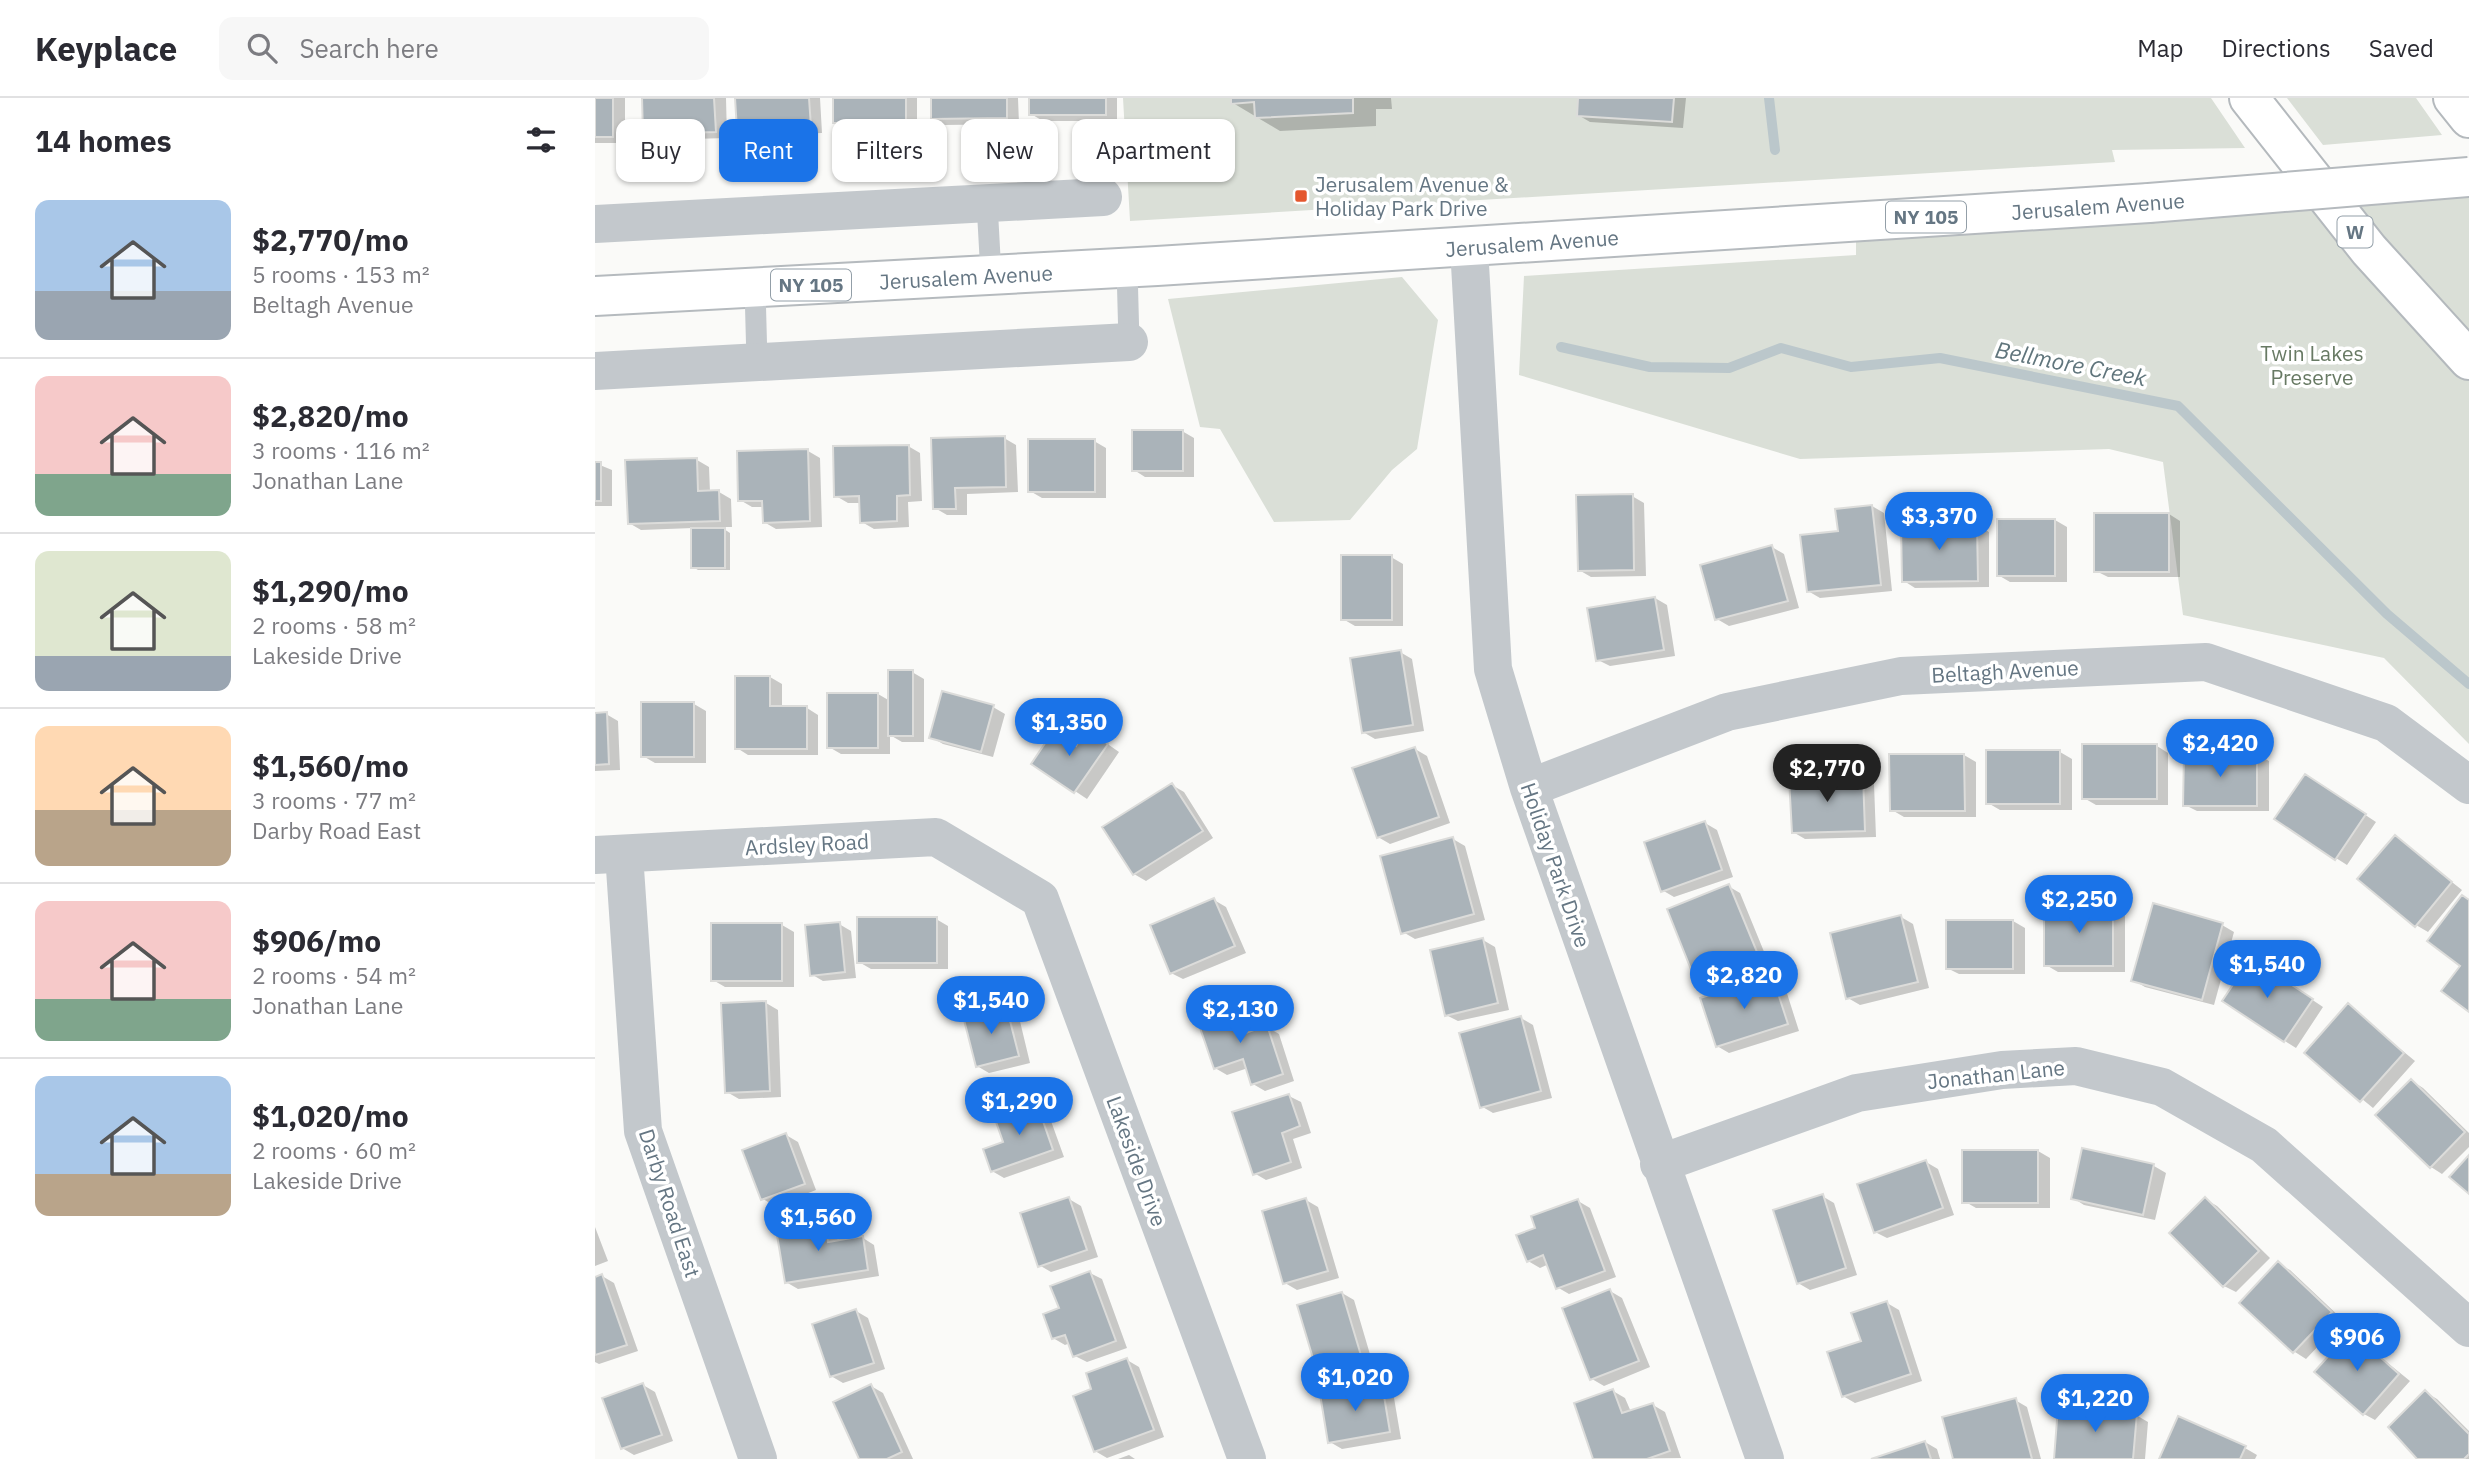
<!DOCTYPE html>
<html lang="en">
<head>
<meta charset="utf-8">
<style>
	body { margin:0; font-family:"IBM Plex Sans",sans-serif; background:#f7f7f7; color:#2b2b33; height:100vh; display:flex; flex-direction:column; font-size:26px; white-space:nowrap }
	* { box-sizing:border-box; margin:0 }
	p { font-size:23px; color:#7c7c81 }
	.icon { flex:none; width:38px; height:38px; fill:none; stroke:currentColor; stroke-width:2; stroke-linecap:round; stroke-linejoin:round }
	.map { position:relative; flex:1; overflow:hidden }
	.drawer { display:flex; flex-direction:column; background:#fff; width:595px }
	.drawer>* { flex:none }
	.top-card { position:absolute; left:21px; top:21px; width:665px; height:63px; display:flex; gap:14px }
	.price { position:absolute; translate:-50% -60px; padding:0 16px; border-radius:24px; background:#1a73e8; color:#fff; font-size:23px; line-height:46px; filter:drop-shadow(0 2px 4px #0008) }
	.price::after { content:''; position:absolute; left:50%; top:42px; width:21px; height:16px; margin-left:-10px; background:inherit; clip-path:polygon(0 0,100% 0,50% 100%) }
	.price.on { background:#222; color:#fff }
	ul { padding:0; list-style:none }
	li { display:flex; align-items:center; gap:21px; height:175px; padding:0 35px }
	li+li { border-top:2px solid #e1e1e2 }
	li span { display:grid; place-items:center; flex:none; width:196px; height:140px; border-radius:14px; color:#555 }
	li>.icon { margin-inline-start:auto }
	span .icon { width:84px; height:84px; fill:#fffc; stroke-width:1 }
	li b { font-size:30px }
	h2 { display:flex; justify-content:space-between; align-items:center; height:84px; padding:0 35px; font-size:30px }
	.chip { padding:0 24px; border-radius:14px; background:#fff; box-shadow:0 2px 5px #0004; font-size:24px; line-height:63px }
	.chip.on { background:#1a73e8; color:#fff }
	header { display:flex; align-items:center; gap:42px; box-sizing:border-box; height:98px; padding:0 35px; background:#fff; border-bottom:2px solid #e1e1e2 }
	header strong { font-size:33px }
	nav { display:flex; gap:38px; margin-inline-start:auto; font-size:24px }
	.search { width:490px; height:63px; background:#f7f7f7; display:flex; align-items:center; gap:18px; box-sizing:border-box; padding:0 24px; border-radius:14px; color:#7c7c81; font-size:26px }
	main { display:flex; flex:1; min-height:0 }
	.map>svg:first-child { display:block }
	.green { fill:#dadfd7 }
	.shadow { fill:#0003 }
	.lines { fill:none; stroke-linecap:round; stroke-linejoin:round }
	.stream { stroke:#bbc7cb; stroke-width:10 }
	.building { fill:#aab3b9; stroke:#dcdcda; stroke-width:2 }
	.primary-casing { stroke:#b5babe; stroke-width:42 }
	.highway-casing { stroke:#b4b9bd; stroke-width:42 }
	.lane { stroke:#c3c8cc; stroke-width:21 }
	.street { stroke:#c3c8cc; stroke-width:38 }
	.primary { stroke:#fff; stroke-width:38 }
	.highway { stroke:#fff; stroke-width:38 }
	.primary-bridge-casing { stroke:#b5babe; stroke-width:42; stroke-linecap:butt }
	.primary-bridge { stroke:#fff; stroke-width:38 }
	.poi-dot { fill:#e4572e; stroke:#fff; stroke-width:2.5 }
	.labels { text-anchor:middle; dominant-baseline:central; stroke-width:7; stroke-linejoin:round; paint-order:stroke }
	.shield { fill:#fff; stroke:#939fa8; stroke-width:2 }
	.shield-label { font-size:19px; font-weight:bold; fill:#657683 }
	.poi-label { font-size:21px; fill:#657683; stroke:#fff; text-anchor:start }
	.street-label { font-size:21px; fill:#657683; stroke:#fff }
	.park-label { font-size:21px; fill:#687a64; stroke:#fff }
	.water-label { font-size:23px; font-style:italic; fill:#60757c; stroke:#fff }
</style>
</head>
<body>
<header>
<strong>Keyplace</strong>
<div class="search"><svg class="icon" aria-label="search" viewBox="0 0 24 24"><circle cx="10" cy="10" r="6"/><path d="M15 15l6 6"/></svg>Search here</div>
<nav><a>Map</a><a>Directions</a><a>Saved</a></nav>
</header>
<main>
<section class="drawer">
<h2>14 homes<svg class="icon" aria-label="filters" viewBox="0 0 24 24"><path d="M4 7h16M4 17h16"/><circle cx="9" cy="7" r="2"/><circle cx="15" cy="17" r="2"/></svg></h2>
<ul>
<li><span style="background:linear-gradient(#a9c7e8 65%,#9aa5b1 0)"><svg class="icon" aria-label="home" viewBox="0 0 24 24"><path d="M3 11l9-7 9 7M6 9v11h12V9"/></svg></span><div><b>$2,770/mo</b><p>5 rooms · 153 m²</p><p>Beltagh Avenue</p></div></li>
<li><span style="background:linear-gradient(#f6c9c9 70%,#7fa58c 0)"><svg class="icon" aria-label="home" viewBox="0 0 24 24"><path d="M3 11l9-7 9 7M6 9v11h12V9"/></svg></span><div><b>$2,820/mo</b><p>3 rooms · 116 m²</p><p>Jonathan Lane</p></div></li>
<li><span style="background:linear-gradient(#dfe7d0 75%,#9aa5b1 0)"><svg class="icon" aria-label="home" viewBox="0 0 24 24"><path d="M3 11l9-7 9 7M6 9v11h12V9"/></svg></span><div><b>$1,290/mo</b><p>2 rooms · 58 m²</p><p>Lakeside Drive</p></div></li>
<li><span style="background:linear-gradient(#ffd9b3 60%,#b9a48a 0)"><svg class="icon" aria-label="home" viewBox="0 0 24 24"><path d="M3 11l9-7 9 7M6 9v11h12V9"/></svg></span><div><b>$1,560/mo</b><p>3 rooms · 77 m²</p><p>Darby Road East</p></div></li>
<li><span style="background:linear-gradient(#f6c9c9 70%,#7fa58c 0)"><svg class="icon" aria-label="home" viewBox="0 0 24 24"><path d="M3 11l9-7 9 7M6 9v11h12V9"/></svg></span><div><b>$906/mo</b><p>2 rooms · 54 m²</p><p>Jonathan Lane</p></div></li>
<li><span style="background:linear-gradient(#a9c7e8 70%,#b9a48a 0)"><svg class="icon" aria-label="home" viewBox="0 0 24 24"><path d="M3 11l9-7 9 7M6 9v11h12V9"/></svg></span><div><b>$1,020/mo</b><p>2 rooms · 60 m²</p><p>Lakeside Drive</p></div></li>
</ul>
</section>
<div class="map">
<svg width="1874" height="1361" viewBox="0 0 1874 1361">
	<rect width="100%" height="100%" fill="#fafaf8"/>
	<path class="green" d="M528 0H1616L1650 50 1517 52 1520 64 535 123Z
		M1692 0H1821L1847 37 1728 47Z
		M1874 99V646L1789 560 1588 517 1568 364 1514 351 1205 361 924 277 929 178 1261 157V141Z
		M807 179 843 222 822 351 797 372 755 422 679 424 625 331 605 329 573 201Z"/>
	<path class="shadow" d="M0 0H30V45H0Z
		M49 0H131L132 40 62 42 50 35Z
		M142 0H225L227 35 156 38 144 31Z
		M240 0H322V31H252L240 24Z
		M338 0H423L424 26 350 27 338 20Z
		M436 0H522V23H448L436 16Z
		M637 0H796L797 11H781V28L685 33 638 5Z
		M985 0H1091L1088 30 995 24 983 17Z
		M587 333 599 340V379H550L539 372Z
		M409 340 421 347 423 394 372 396V417H352L340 410Z
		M499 343 511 350V400H447L435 393Z
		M313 348 325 355 327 403 313 404 314 429 279 431 267 424 266 405H253L241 398Z
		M213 353 225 360 227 429 181 431 169 424V409H157L145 402Z
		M102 362 114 369 115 394H124L136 401 137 429H126L135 435V472H103L98 469V430L46 432 34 425Z
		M0 365 17 372V408H0Z
		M1037 398 1049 405 1051 478 996 479 984 472Z
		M1277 408 1289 415 1297 493 1225 500 1213 493 1244 435Z
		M1574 416 1585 423V479H1513L1501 473Z
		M1460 422 1472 429V484H1415L1403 477Z
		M1382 427 1394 434V489L1320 490 1309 483Z
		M1177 449 1189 456 1204 510 1134 528 1122 521Z
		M796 459 808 466V528H760L748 521Z
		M1060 500 1072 507 1080 558 1015 568 1003 562Z
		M805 554 817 561 829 633 780 641 768 634Z
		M317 574 329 581V644H307L295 637V656H246L234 649 283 596 295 603Z
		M175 579 187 586V610H212L223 617V657H153L142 650Z
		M48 606H99L111 613V665H60L48 658Z
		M398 609 410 616 398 659 348 646 336 639Z
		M0 616H11L23 623 25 672 0 673Z
		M504 640 524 654 492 701 438 665Z
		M1562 648 1573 655V707H1501L1489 700Z
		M820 651 832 658 855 725 795 746 783 739Z
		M1465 654 1477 661V712H1405L1393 705Z
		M1662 656 1674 663V713H1602L1590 707Z
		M1369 657 1381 664V719H1309L1297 712Z
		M1267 679 1279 686 1281 739 1210 741 1198 734Z
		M1722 685 1781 724 1752 767 1741 760Z
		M577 687 589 694 618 740 551 783 539 776Z
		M1110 725 1122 732 1138 779 1079 799 1067 792Z
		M1800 739 1867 792 1833 834 1821 827Z
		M858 741 870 748 890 822 820 841 808 834Z
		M1133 788 1145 795 1172 861 1112 885 1100 878Z
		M619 802 631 809 651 855 588 881 576 875Z
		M1518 808 1530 815V874H1463L1451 867Z
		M1306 819 1318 826 1334 890 1265 907 1253 900Z
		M341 821 353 828V871H276L264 864Z
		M1352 823H1418L1430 830V876H1364L1352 870Z
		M244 826 256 833 261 880 228 883 216 876Z
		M187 827 199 834V889H130L118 882Z
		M1627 827 1639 834 1619 907 1550 889 1538 882Z
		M888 842 900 849 914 912 863 923 851 917Z
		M1668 869 1728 909 1701 950 1690 943Z
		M1177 879 1189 886 1204 933 1134 955 1122 948Z
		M171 905 183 912 186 999 144 1001 132 994Z
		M411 908 423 915 435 965 394 975 382 968Z
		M1753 908 1820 963 1778 1010 1711 955Z
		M642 910 654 917 659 933 672 929 684 936 699 983 670 993 658 986 653 970 632 977 620 970Z
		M926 920 938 927 957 1000 898 1015 886 1008Z
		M1817 983 1828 990 1874 1035V1049L1847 1076 1836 1069Z
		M694 998 706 1004 716 1035 698 1041 707 1070 671 1082 659 1075Z
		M440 1005 452 1012 469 1059 409 1080 397 1073 411 1045Z
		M191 1037 203 1044 221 1092 180 1108 168 1101Z
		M1488 1052 1559 1068 1571 1075 1560 1122 1489 1107 1478 1100Z
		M1443 1053 1455 1060V1110H1381L1369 1103Z
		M1331 1064 1343 1071 1359 1117 1292 1140 1280 1134Z
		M1227 1098 1239 1105 1262 1177 1215 1192 1203 1185Z
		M474 1101 486 1108 503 1159 456 1174 444 1167Z
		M1610 1101 1622 1108 1675 1160 1641 1194 1629 1188Z
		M711 1102 723 1109 744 1180 702 1192 690 1185Z
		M983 1103 995 1110 1021 1179 974 1196 962 1189 954 1166 945 1170 933 1163 943 1131Z
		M229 1125 241 1132 243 1144 268 1140 279 1147 284 1178 203 1191 191 1184Z
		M0 1129 13 1163 0 1168Z
		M1683 1166 1695 1172 1748 1222 1711 1261 1700 1254 1646 1205Z
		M495 1175 507 1181 532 1250 492 1264 480 1258 475 1245 470 1247 458 1240 466 1211Z
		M7 1178 19 1185 43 1253 4 1266 0 1264V1180Z
		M1015 1193 1027 1200 1055 1269 1009 1288 997 1281Z
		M747 1195 759 1202 779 1270 736 1283 724 1276Z
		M1292 1205 1304 1212 1327 1283 1260 1305 1248 1298 1268 1244Z
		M261 1213 273 1220 290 1271 248 1285 236 1278Z
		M1756 1235 1815 1283 1780 1322 1769 1316Z
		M532 1262 544 1269 569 1339 512 1360 500 1353 499 1292Z
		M48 1287 60 1294 78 1343 39 1357 27 1350Z
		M786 1287 798 1294 806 1341 747 1351 735 1344Z
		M276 1288 288 1295 318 1361H266Z
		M1018 1293 1030 1300 1036 1314 1058 1307 1070 1314 1086 1360 1000 1361Z
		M1830 1294 1842 1301 1874 1333V1361H1824Z
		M1420 1302 1432 1309 1446 1361H1360Z
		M1541 1317 1553 1324 1550 1361H1461Z
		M1330 1344 1342 1351 1345 1361H1282Z
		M1650 1350 1662 1357 1660 1361H1566Z
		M534 1357 540 1361H523Z"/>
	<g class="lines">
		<path class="stream" d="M1174 0 1180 52
			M966 249 1055 269 1134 270 1186 250 1256 269 1345 260 1583 308 1792 516 1874 586"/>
	</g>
	<path class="building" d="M0 0H18V39H0Z
		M47 0H119L121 34 48 36Z
		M140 0H214L216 29 142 32Z
		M238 0H311V25H238Z
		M336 0H412V20L336 21Z
		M434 0H511V17H434Z
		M636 0H758V15L660 20 659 4 636 6Z
		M983 0H1079L1077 24 982 18Z
		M537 332H588V373H537Z
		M410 338 411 389 360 390 361 411H338L336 340Z
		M433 341H500V394H433Z
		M314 347 315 397 302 398V423L265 425 264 398 239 399 238 348Z
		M213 351 215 423 168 425 167 403H143L142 353Z
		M102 360 103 393 124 392 125 423 33 426 30 362Z
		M0 364H6V403H0Z
		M1038 396 1039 472 983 473 981 397Z
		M1277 407 1286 487 1212 494 1205 437 1243 433 1240 411Z
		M1499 415H1574V474H1499Z
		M1402 421H1460V478H1402Z
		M1382 425 1383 483 1307 484 1306 426Z
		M96 430H130V470H96Z
		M1177 447 1193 503 1120 522 1105 467Z
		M746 457H797V522H746Z
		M1060 499 1069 552 1001 563 992 510Z
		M806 552 818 627 767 635 755 560Z
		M293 572H318V638H293Z
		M140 578H175V608H212V651H140Z
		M347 593 399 607 386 654 334 640Z
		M232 595H283V650H232Z
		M46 604H99V659H46Z
		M12 614 14 666 0 667V615Z
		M492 631 513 646 479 695 436 666 459 632 481 648Z
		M1487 646H1562V701H1487Z
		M820 649 844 719 782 740 757 670Z
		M1391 652H1465V706H1391Z
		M1589 654 1662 655V708H1588Z
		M1294 656H1369L1370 713H1295Z
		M1710 676 1771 716 1740 762 1679 721Z
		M1268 677 1270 733 1197 735 1194 680Z
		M577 685 608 733 538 777 507 729Z
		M1110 723 1127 772 1066 794 1049 744Z
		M1800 737 1857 784 1820 829 1762 781Z
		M858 739 879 816 806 836 785 758Z
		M1134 786 1162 854 1099 879 1072 811Z
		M1867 797 1874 802V914L1846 893 1865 868 1832 843Z
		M619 800 640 848 575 876 555 827Z
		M1558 805 1628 825 1607 902 1536 883Z
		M1449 806H1518V868H1449Z
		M1306 817 1323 884 1251 901 1235 835Z
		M262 819H342V865H262Z
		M1351 822H1418V871H1351Z
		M245 824 250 874 215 878 210 827Z
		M116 825H187V883H116Z
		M888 840 903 905 850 918 835 852Z
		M1656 860 1718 901 1689 944 1627 903Z
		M1177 877 1193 926 1121 949 1105 900Z
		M171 903 175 993 130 995 126 905Z
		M1753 905 1809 955 1765 1004 1709 955Z
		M411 907 424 958 381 969 368 918Z
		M642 908 651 935 672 927 688 976 656 987 648 961 619 971 602 921Z
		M926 918 946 993 885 1010 864 935Z
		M1816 981 1870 1034 1835 1070 1780 1017Z
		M694 996 705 1028 687 1035 696 1064 658 1077 637 1014Z
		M441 1003 458 1052 396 1074 388 1051 408 1044 399 1018Z
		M191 1035 210 1086 166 1102 147 1052Z
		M1487 1050 1559 1066 1548 1117 1476 1101Z
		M1367 1052H1443V1105H1367Z
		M1874 1057V1096L1854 1079Z
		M1331 1062 1348 1110 1279 1135 1262 1086Z
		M1228 1096 1251 1170 1202 1186 1178 1112Z
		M474 1099 492 1152 443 1169 425 1115Z
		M1610 1099 1664 1153 1628 1189 1574 1135Z
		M711 1100 733 1173 688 1186 667 1113Z
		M983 1101 1010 1173 961 1191 948 1157 932 1164 921 1137 940 1130 936 1118Z
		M230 1123 233 1144 268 1138 273 1172 190 1185 181 1131Z
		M1683 1163 1737 1214 1698 1255 1644 1205Z
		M495 1173 521 1243 478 1259 470 1237 457 1241 448 1216 464 1210 455 1188Z
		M7 1176 32 1247 0 1257V1179Z
		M1015 1191 1044 1263 995 1282 967 1210Z
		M747 1194 768 1264 723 1277 702 1207Z
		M1292 1203 1316 1276 1247 1299 1232 1254 1266 1243 1256 1215Z
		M261 1211 279 1265 235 1279 217 1226Z
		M1756 1233 1804 1276 1768 1317 1719 1274Z
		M532 1260 559 1332 499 1354 478 1298 496 1291 491 1275Z
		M48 1285 67 1337 26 1351 7 1300Z
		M276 1286 307 1354 292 1361H264L238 1304Z
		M787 1286 795 1334 733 1345 725 1296Z
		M1018 1291 1027 1315 1058 1305 1075 1353 1052 1361H998L979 1305Z
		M1830 1292 1874 1336V1356L1869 1361H1822L1793 1329Z
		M1421 1300 1437 1361H1358L1347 1319Z
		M1463 1309 1542 1315 1538 1361H1459Z
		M1583 1318 1651 1348 1645 1361H1564Z
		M1330 1343 1336 1361H1276Z"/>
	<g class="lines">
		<g class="primary-casing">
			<path id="primary" d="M0 198 562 168 1554 105"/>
		</g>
		<g class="highway-casing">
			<path id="highway" d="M1654 0 1774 152 1874 262
				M1858 0 1874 20"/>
		</g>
		<path class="lane" d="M392 105 396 177
			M532 170 534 244
			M160 190 162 264"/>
		<path class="street" d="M0 126 508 99
			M874 149 898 571 934 690 1170 1361
			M0 273 534 244
			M934 690 1132 614 1306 578 1611 564 1791 625 1874 687
			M29 756 48 1033 163 1361
			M0 757 341 739 445 801 652 1361
			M1064 1066 1262 995 1407 972 1481 968 1567 989 1669 1047 1874 1230"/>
		<use href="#primary" class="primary"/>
		<use href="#highway" class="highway"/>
		<g class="primary-bridge-casing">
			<path id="primary-bridge" d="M1554 105 1874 79"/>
		</g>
		<use href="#primary-bridge" class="primary-bridge"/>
	</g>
	<rect class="poi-dot" x="699" y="91" width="14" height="14" rx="3.5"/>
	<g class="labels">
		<g class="shield">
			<rect x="1291" y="103.5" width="80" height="31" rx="5"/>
			<rect x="1742.5" y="118.5" width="35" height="31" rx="5"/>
			<rect x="176" y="171.5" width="80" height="31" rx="5"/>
		</g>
		<g class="shield-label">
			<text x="1331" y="119">NY 105</text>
			<text x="1760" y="134">W</text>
			<text x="216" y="187">NY 105</text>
		</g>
		<g class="poi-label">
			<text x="720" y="86">Jerusalem Avenue &amp;<tspan x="720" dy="24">Holiday Park Drive</tspan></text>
		</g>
		<g class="street-label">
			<text transform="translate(1503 108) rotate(-4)">Jerusalem Avenue</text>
			<text transform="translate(937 145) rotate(-4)">Jerusalem Avenue</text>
			<text transform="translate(371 179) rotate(-3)">Jerusalem Avenue</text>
			<text transform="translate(1410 573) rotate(-3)">Beltagh Avenue</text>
			<text transform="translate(212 746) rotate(-3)">Ardsley Road</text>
			<text transform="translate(961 767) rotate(71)">Holiday Park Drive</text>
			<text transform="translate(1401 976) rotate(-6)">Jonathan Lane</text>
			<text transform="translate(542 1063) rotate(70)">Lakeside Drive</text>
			<text transform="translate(75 1105) rotate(72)">Darby Road East</text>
		</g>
		<g class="park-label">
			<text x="1717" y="255">Twin Lakes<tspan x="1717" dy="24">Preserve</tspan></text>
		</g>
		<g class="water-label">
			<text transform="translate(1476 265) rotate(11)">Bellmore Creek</text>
		</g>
	</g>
</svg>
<b class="price" style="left:1344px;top:454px">$3,370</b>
<b class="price" style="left:474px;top:660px">$1,350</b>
<b class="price" style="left:1625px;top:681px">$2,420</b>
<b class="price on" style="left:1232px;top:706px">$2,770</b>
<b class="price" style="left:1484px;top:837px">$2,250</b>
<b class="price" style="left:1672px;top:902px">$1,540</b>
<b class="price" style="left:1149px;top:913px">$2,820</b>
<b class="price" style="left:396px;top:938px">$1,540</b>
<b class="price" style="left:645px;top:947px">$2,130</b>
<b class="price" style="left:424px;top:1039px">$1,290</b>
<b class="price" style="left:223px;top:1155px">$1,560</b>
<b class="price" style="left:1762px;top:1275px">$906</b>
<b class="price" style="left:760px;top:1315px">$1,020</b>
<b class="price" style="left:1500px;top:1336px">$1,220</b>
<div class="top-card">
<a class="chip">Buy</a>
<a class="chip on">Rent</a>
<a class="chip">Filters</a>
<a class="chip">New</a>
<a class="chip">Apartment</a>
</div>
</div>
</main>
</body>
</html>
